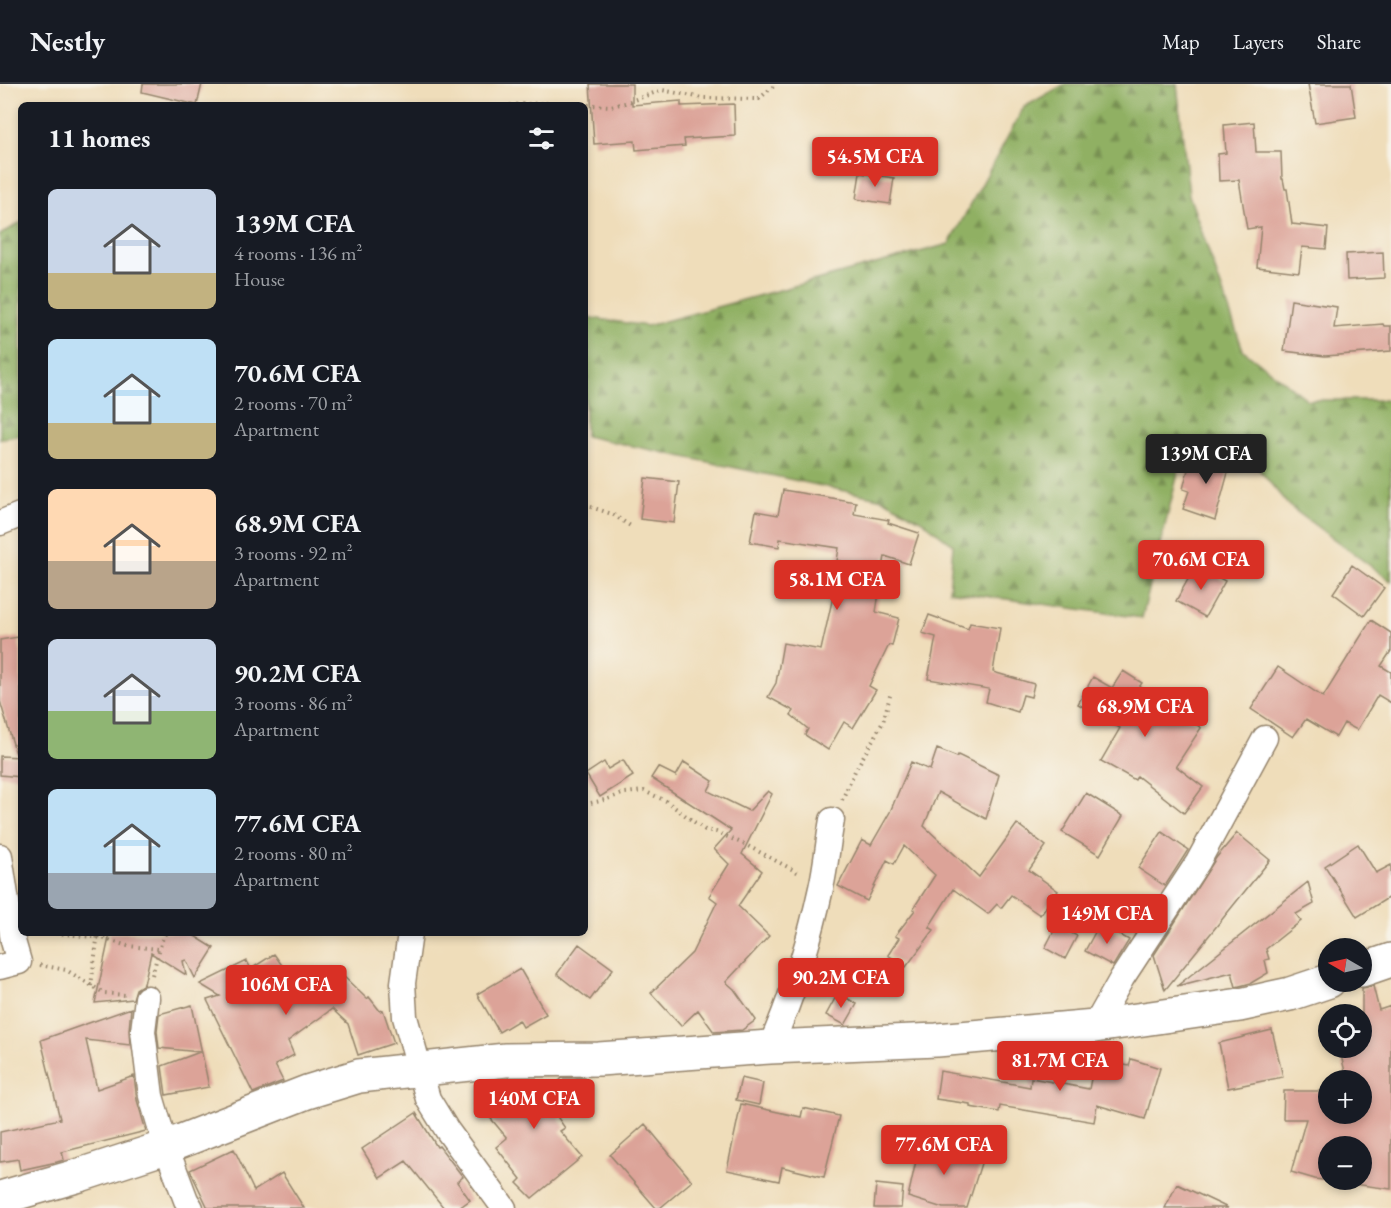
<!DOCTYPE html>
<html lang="en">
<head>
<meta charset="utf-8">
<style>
	body { margin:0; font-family:"EB Garamond",serif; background:#20242c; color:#f1f3f6; height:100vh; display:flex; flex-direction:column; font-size:22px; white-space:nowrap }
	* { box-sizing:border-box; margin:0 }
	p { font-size:20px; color:#9ea1a6 }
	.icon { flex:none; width:33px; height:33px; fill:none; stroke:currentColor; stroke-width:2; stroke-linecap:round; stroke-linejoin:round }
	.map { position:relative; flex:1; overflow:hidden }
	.side { position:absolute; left:18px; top:18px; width:570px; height:834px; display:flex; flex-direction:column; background:#171b24; border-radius:9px; box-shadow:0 3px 9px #0003 }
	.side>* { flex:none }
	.needle { width:39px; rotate:279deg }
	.buttons { position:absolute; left:1318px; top:854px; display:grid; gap:12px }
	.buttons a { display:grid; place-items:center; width:54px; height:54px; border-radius:50%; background:#171b24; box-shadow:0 3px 9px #0003; font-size:30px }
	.price { position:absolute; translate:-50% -51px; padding:0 14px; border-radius:6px; background:#d93025; color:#fff; font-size:20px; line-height:39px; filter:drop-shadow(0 2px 3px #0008) }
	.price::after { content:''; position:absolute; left:50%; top:36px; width:18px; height:14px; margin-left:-9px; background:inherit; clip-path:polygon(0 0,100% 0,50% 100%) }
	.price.selected { background:#222; color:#fff }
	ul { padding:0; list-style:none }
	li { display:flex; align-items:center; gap:18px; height:150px; padding:0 30px }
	li span { display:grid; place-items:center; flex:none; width:168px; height:120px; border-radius:9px; color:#555 }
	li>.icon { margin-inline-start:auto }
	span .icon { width:72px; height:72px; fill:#fffc; stroke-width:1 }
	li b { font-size:26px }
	h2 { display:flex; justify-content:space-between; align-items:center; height:72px; padding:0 30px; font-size:26px }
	header { display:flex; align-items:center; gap:36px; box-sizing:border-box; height:84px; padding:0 30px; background:#171b24; border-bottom:2px solid #363941 }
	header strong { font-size:28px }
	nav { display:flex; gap:33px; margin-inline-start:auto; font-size:21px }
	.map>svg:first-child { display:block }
	.forest { fill:url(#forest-firs); stroke:#666d40; stroke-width:1.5 }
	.building { fill:#dca398; fill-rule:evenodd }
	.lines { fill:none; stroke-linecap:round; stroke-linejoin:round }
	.street-casing { stroke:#95846c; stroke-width:27 }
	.secondary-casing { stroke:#95846c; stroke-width:36 }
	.path { stroke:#95846c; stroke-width:4; stroke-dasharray:1.5 4.5; stroke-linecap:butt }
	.street { stroke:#fff; stroke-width:24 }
	.secondary { stroke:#fff; stroke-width:33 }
</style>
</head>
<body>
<header>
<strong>Nestly</strong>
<nav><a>Map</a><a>Layers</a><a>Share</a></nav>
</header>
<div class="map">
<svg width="1391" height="1124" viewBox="0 0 1391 1124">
	<defs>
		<pattern id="forest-firs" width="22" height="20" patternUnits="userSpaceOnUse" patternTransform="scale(1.5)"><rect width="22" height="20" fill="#90b063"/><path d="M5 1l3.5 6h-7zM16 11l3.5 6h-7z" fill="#778f51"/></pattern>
	</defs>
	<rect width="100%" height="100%" fill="#f7f3e8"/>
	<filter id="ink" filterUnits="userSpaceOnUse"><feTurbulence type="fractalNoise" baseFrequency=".0167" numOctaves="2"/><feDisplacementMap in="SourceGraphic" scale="12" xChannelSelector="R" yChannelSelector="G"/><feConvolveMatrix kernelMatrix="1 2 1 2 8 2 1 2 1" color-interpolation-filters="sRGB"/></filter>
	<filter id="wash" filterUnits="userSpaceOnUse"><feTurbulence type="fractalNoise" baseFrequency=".008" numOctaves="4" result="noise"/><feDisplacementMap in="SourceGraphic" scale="24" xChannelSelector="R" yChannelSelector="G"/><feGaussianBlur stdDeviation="1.35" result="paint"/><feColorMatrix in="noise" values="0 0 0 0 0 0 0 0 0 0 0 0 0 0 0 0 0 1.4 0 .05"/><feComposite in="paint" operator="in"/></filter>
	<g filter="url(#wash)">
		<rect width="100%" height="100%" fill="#efddba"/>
		<path class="forest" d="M1065 0H1177L1189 111 1243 266 1308 316H1391V497L1289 422 1248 372 1186 357 1142 534 949 507 953 461 924 438 883 415 585 352V233L647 242 949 160 1024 23Z
			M21 138V351L0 355V151Z"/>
		<g id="blocks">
			<path class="building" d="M143 0H202L197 21 142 8Z
				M590 0H632V21L681 17V22L734 20 735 52 684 55 685 62 636 66 635 57 594 60Z
				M1308 0H1351L1356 33 1315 39Z
				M1254 38 1256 68H1281L1282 95H1283L1285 105H1287L1292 140 1328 144 1326 165 1302 163 1299 188 1257 183 1261 143 1247 145 1239 96 1219 97 1218 70 1226 69 1224 41Z
				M860 89 894 94 890 120 856 115Z
				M1383 168 1384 194 1347 196 1346 170Z
				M1291 216 1337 223 1334 244 1383 240 1384 242H1391V267L1325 272 1284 267Z
				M1197 369 1231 378 1215 436 1183 425 1189 407 1183 405 1190 378 1194 379Z
				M645 394 679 398 674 439 640 435Z
				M783 406 856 418 854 430 889 436 888 439 919 449 909 480 885 472 876 528 899 534 892 562 889 561 869 602 876 606 853 644 844 638 828 666 805 651 808 645 791 631 794 627 768 613 776 599 783 559 821 566 841 477H837L839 464 780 455 779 463 750 458 756 427 778 431Z
				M1196 481 1225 497 1205 533 1176 517Z
				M1352 481 1384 504 1364 532 1333 509Z
				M929 531 968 545 970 539 1000 544 993 588 1034 600 1031 613 1023 611 1018 628 986 618 989 605 928 595 936 553 922 549Z
				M1371 536 1391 549V567L1381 582 1391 588V619L1378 611 1357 646 1344 639 1336 653 1306 635 1293 653 1251 625 1278 583 1323 613Z
				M18 553 21 569V669L16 670 0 617V556Z
				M1123 587 1142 599 1139 603 1160 614 1157 619 1176 631 1179 628 1201 644 1176 682 1203 703 1184 729 1137 692 1135 696 1101 677 1120 644 1078 620 1093 593 1112 604Z
				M937 665 957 673 958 671 999 691 986 735 938 708 924 742 979 793 1017 740 1046 762 1029 786 1058 807 1040 831 1011 811 1001 824 997 820 988 830 953 805 929 843 934 846 906 883 888 871 899 854 895 852 915 826 913 825 935 791 904 762 894 780 887 776 867 817 838 802 862 756 871 761 890 728 911 678 930 686Z
				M0 672 21 673V693L0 691Z
				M623 676 633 692 600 713 586 690 604 678 608 685Z
				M684 678 713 697 708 707 749 727 768 707 772 710 742 770 762 787 738 822 769 852 726 898 734 905 756 936 742 946 714 948 698 926 681 942 651 909 692 869 717 818 709 812 729 780 714 765 731 746 651 694 658 683 676 692Z
				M1086 709 1123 732 1100 771 1062 748Z
				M1162 748 1188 766 1165 802 1138 784Z
				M1237 749 1270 776 1165 906 1154 871 1216 774Z
				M1358 760 1376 789 1391 781V812L1357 833 1325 782Z
				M1308 798 1314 820 1296 830 1301 837 1266 865 1269 875 1265 876 1268 889 1251 899 1236 903 1232 888 1177 902Z
				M1100 839 1129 856 1113 882 1085 867Z
				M1057 841 1077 852 1065 875 1045 864Z
				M110 849H190L214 864 195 894 186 876 183 877 186 891 151 869 144 900 136 905 133 915 95 919Z
				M579 860 613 885 590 916 557 890Z
				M274 870 300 907 304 904 308 910 334 883 367 915 369 913 380 927 383 926 394 959 358 971 348 940 332 925 288 957 294 971 275 981 283 997 253 1009 207 916 220 912 200 900 247 877 251 885Z
				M520 885 546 930 523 943 519 936 499 948 477 910Z
				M1373 902 1379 926 1391 922V1105L1315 1095 1291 1088 1306 1035H1283L1284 1007H1329V1029H1362V996H1347L1339 963H1362V904ZM1329 1062H1362V1095H1329Z
				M838 909 857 920 845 941 826 931Z
				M192 921 209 1003 166 1011 162 982 200 968 159 964 157 947 159 930Z
				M131 924 129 946 130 961 86 956 97 1005 134 992 137 1016 146 1047 62 1068 64 1076 57 1078 20 1086 18 1075 0 1078V1048L60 1035 41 956Z
				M1272 946 1283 993 1228 1004 1219 959Z
				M1095 975 1129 982 1131 975 1160 984 1145 1035 1097 1021 1094 1038 1000 1022 999 1028 970 1023V1020L936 1015 940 987 1030 1003 1031 994 1089 1005Z
				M562 994H585L589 998 558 1034 565 1044 560 1047 582 1073 532 1114 517 1099 521 1095 496 1063 507 1054 478 1019 509 995H523L541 1018Z
				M741 994 763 999 759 1021 736 1016Z
				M741 1020 801 1033 803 1024 839 1032 824 1093 782 1083 779 1097 727 1086Z
				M416 1029 437 1063 439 1062 463 1093 457 1098 470 1116 459 1124H444L406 1077 380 1094 362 1065Z
				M645 1040 692 1097 660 1124H656L610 1071Z
				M921 1054 983 1073 967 1124H943L908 1113Z
				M234 1065 254 1107 282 1089 304 1124H208L190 1086Z
				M876 1100 903 1103 901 1124H874Z
				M1177 1100 1228 1124H1165Z"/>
		</g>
	</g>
	<g filter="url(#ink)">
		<use href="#blocks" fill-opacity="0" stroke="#95846c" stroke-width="1.5"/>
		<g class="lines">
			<g class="street-casing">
				<path id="street" d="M0 439 20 431
					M0 772 13 857 19 878 0 883
					M410 849 403 899 405 933 428 1015 447 1046 504 1124
					M147 914 143 947 151 1012 166 1063 186 1116 191 1124
					M1095 942 1122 894 1198 778 1265 654
					M770 963C793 912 809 859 821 804 826 782 828 758 832 736"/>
			</g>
			<g class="secondary-casing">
				<path id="secondary" d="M1362 886 1391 876
					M0 1114 80 1091 166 1063 307 1008 359 992 506 976 599 975 770 963 937 956 1095 942 1240 921 1290 910 1329 897"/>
			</g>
			<path class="path" d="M510 21 550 19 611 22 625 19 662 6 702 14 759 15 776 0
				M585 421 612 430 632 443
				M842 716 855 687 883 638 891 608
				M585 720 601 717 625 709 644 707 666 717 705 746 716 748 746 761 801 790
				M56 849 102 854 128 862 159 865
				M40 881 66 886 104 909 125 911
				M152 891 163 853 166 849
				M91 902 98 849"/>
			<use href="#street" class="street"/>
			<use href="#secondary" class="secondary"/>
		</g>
	</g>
</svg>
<div class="buttons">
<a><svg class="needle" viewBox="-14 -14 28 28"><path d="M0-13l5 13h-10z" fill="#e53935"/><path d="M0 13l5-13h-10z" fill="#9ea1a6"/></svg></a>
<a><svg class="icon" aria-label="locate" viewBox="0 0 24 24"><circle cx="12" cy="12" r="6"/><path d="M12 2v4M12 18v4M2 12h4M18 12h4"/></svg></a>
<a>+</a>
<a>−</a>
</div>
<b class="price" style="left:875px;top:104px">54.5M CFA</b>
<b class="price selected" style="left:1206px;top:401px">139M CFA</b>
<b class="price" style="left:1201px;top:507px">70.6M CFA</b>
<b class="price" style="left:837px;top:527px">58.1M CFA</b>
<b class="price" style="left:1145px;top:654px">68.9M CFA</b>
<b class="price" style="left:1107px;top:861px">149M CFA</b>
<b class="price" style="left:841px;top:925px">90.2M CFA</b>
<b class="price" style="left:286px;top:932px">106M CFA</b>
<b class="price" style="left:1060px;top:1008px">81.7M CFA</b>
<b class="price" style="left:534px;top:1046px">140M CFA</b>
<b class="price" style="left:944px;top:1092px">77.6M CFA</b>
<section class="side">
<h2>11 homes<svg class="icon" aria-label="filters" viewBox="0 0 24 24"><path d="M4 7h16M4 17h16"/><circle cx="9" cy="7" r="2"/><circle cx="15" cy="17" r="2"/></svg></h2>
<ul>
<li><span style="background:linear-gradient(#c9d6e8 70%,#c2b280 0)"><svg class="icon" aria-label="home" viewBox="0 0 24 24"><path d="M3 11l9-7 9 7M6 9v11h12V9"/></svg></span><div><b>139M CFA</b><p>4 rooms · 136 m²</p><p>House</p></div></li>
<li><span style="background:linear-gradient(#bfe0f5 70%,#c2b280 0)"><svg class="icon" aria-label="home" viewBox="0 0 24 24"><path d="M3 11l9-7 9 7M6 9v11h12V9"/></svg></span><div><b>70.6M CFA</b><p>2 rooms · 70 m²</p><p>Apartment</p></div></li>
<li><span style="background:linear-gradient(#ffd9b3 60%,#b9a48a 0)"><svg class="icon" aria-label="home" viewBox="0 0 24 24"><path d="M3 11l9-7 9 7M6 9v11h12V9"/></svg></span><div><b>68.9M CFA</b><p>3 rooms · 92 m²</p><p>Apartment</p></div></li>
<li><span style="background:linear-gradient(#c9d6e8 60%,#8fb573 0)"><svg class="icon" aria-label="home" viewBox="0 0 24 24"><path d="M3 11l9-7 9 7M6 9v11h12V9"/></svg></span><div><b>90.2M CFA</b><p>3 rooms · 86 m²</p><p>Apartment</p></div></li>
<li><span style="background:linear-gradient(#bfe0f5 70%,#9aa5b1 0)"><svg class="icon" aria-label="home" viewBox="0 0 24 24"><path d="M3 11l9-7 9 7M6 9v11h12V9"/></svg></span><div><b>77.6M CFA</b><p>2 rooms · 80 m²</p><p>Apartment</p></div></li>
</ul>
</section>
</div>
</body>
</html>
